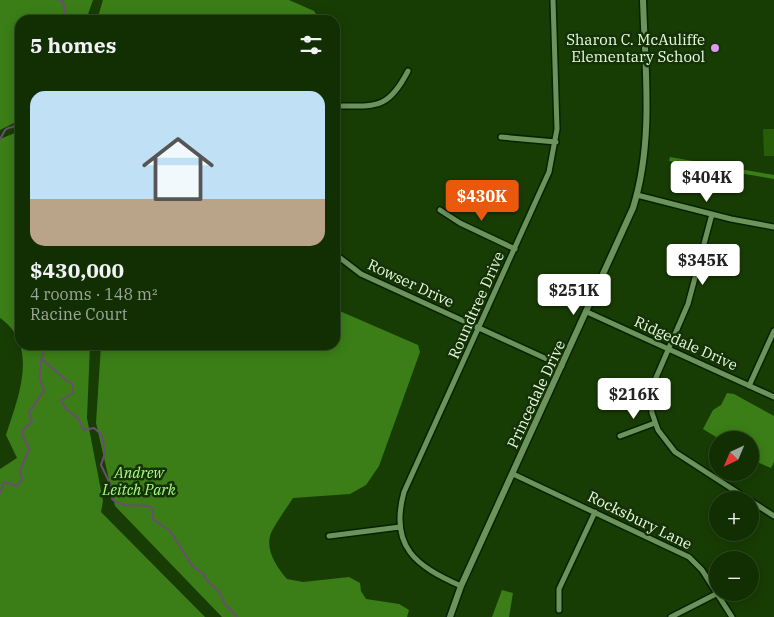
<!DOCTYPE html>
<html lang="en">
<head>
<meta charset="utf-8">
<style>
	body { margin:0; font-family:"IBM Plex Serif",serif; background:#1b360d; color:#f1f3f6; height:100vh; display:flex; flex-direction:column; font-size:19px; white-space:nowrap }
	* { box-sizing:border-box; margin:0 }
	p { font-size:16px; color:#9ca89a }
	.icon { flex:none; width:28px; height:28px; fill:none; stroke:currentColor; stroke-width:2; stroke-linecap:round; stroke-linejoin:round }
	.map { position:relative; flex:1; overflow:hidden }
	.details { position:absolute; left:15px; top:15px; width:325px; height:335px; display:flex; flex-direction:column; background:#122e03; border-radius:15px; box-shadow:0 2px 12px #0003,0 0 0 1px #314a25 }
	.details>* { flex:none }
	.needle { width:32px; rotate:224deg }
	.tools { position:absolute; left:709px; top:431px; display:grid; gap:10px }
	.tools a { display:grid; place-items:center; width:50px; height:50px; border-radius:50%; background:#122e03; box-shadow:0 2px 12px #0003,0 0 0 1px #314a25; font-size:25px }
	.price { position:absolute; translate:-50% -42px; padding:0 11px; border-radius:5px; background:#fff; color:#222; font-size:16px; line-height:32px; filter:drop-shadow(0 1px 2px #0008) }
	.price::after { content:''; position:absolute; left:50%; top:30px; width:15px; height:11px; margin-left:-8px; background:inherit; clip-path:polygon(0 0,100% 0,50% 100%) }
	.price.active { background:#ea580c; color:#fff }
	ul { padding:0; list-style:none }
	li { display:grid; align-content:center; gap:10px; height:265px; padding:0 15px }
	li+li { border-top:1px solid #314a25 }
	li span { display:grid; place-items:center; height:155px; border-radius:15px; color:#555 }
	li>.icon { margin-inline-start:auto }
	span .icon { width:90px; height:90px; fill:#fffc; stroke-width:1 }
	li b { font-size:21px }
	h2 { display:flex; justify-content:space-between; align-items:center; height:60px; padding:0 15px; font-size:21px }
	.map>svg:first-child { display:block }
	.green { fill:#285d08 }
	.forest { fill:#3b7e17 }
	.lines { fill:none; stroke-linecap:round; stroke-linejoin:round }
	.stream { stroke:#6b4d73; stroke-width:2 }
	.minor-casing { stroke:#062200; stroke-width:8 }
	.tertiary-casing { stroke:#062200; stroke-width:9 }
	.minor { stroke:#6b935b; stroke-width:5 }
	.tertiary { stroke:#6b935b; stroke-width:6 }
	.poi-dot { fill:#dd99f4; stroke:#153107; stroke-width:2 }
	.labels { text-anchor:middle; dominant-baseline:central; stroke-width:5; stroke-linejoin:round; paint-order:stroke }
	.poi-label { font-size:15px; fill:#e6fdde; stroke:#153107; text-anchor:end }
	.street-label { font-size:15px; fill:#e6fdde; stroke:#153107 }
	.park-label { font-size:15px; font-style:italic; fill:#a7fe83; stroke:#153107 }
</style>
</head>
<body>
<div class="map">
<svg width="774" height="617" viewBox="0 0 774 617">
	<rect width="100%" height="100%" fill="#183d04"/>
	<path class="green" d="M763 129H774V156H764Z"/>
	<path class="forest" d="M0 0H93L86 20H20V120L0 130Z
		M103 0H289L314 11 320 20H97Z
		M20 131V345H90L87 418 103 501 101 512 205 617H0V469L17 458 6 435C18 398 40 346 0 318V139Z
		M670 157 774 175V179L676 162 669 161Z
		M335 309 418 345 420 352 379 466 366 485 350 494 293 498C288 506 272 528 270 536 266 551 277 568 287 579L303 582 349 577 360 583 361 591 366 599 399 604 409 610 407 617H222L115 506 96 423 101 345H214L219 348 237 345H335Z
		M727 393 734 394 774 416V462L771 468 750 459V440H721L703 429 713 410 721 405Z
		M502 590 513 593 509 617H492Z"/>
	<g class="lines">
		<path class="stream" d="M59 0 63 1 65 14 69 20
			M0 139C5 132 3 128 13 127L20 118
			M43 360 66 380 73 384V393L61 400 66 409 78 418 84 430 94 428 102 435 105 453 101 465 113 490 112 499C123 509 136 504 149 506L153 509V519L170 531 193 567 203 573 208 582 218 590 225 604 237 617
			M0 493 4 482 17 486 22 479 20 471 29 449 22 434 23 430 32 421 29 412 44 391C43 387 41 383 40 379 38 373 43 353 45 345"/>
		<g class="minor-casing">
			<path id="minor" d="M335 106C376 106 388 110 408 71
				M501 137 556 142
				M637 195 731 219 774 227
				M440 210 460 223 515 249
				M712 214 688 304 655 380 651 402 652 413 658 430 675 452 774 516
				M335 254 361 274 562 366
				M587 312 774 397
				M749 386 774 331
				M620 436 655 423
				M513 474 689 557 702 570 732 617
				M329 536 400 527
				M461 586C416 566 389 547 404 492L549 172 557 129 553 0
				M559 610V589L595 512
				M671 617 716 594"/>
		</g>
		<g class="tertiary-casing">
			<path id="tertiary" d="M450 617 461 586 633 208C654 141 645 69 643 0"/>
		</g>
		<use href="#minor" class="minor"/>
		<use href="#tertiary" class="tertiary"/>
	</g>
	<circle class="poi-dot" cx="715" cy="48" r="5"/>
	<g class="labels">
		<g class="poi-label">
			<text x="705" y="39">Sharon C. McAuliffe<tspan x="705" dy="17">Elementary School</tspan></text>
		</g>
		<g class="street-label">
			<text transform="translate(411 283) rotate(25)">Rowser Drive</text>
			<text transform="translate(476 305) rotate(-66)">Roundtree Drive</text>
			<text transform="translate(686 343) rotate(24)">Ridgedale Drive</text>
			<text transform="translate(536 394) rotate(-65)">Princedale Drive</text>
			<text transform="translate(640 520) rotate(26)">Rocksbury Lane</text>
		</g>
		<g class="park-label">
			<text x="139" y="472">Andrew<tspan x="139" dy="17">Leitch Park</tspan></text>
		</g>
	</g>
</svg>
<div class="tools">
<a><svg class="needle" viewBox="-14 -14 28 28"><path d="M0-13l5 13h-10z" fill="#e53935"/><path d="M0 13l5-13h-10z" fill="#9ca89a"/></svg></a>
<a>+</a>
<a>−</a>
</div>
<b class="price" style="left:707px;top:203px">$404K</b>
<b class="price active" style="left:482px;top:222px">$430K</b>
<b class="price" style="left:703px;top:286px">$345K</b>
<b class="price" style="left:574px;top:316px">$251K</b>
<b class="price" style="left:634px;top:420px">$216K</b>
<section class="details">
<h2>5 homes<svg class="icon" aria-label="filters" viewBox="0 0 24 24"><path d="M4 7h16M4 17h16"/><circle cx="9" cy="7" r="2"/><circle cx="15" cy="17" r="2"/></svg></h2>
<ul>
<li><span style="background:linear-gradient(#bfe0f5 70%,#b9a48a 0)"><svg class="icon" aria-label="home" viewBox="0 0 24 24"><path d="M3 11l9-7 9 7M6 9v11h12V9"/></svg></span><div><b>$430,000</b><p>4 rooms · 148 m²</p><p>Racine Court</p></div></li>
</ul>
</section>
</div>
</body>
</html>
